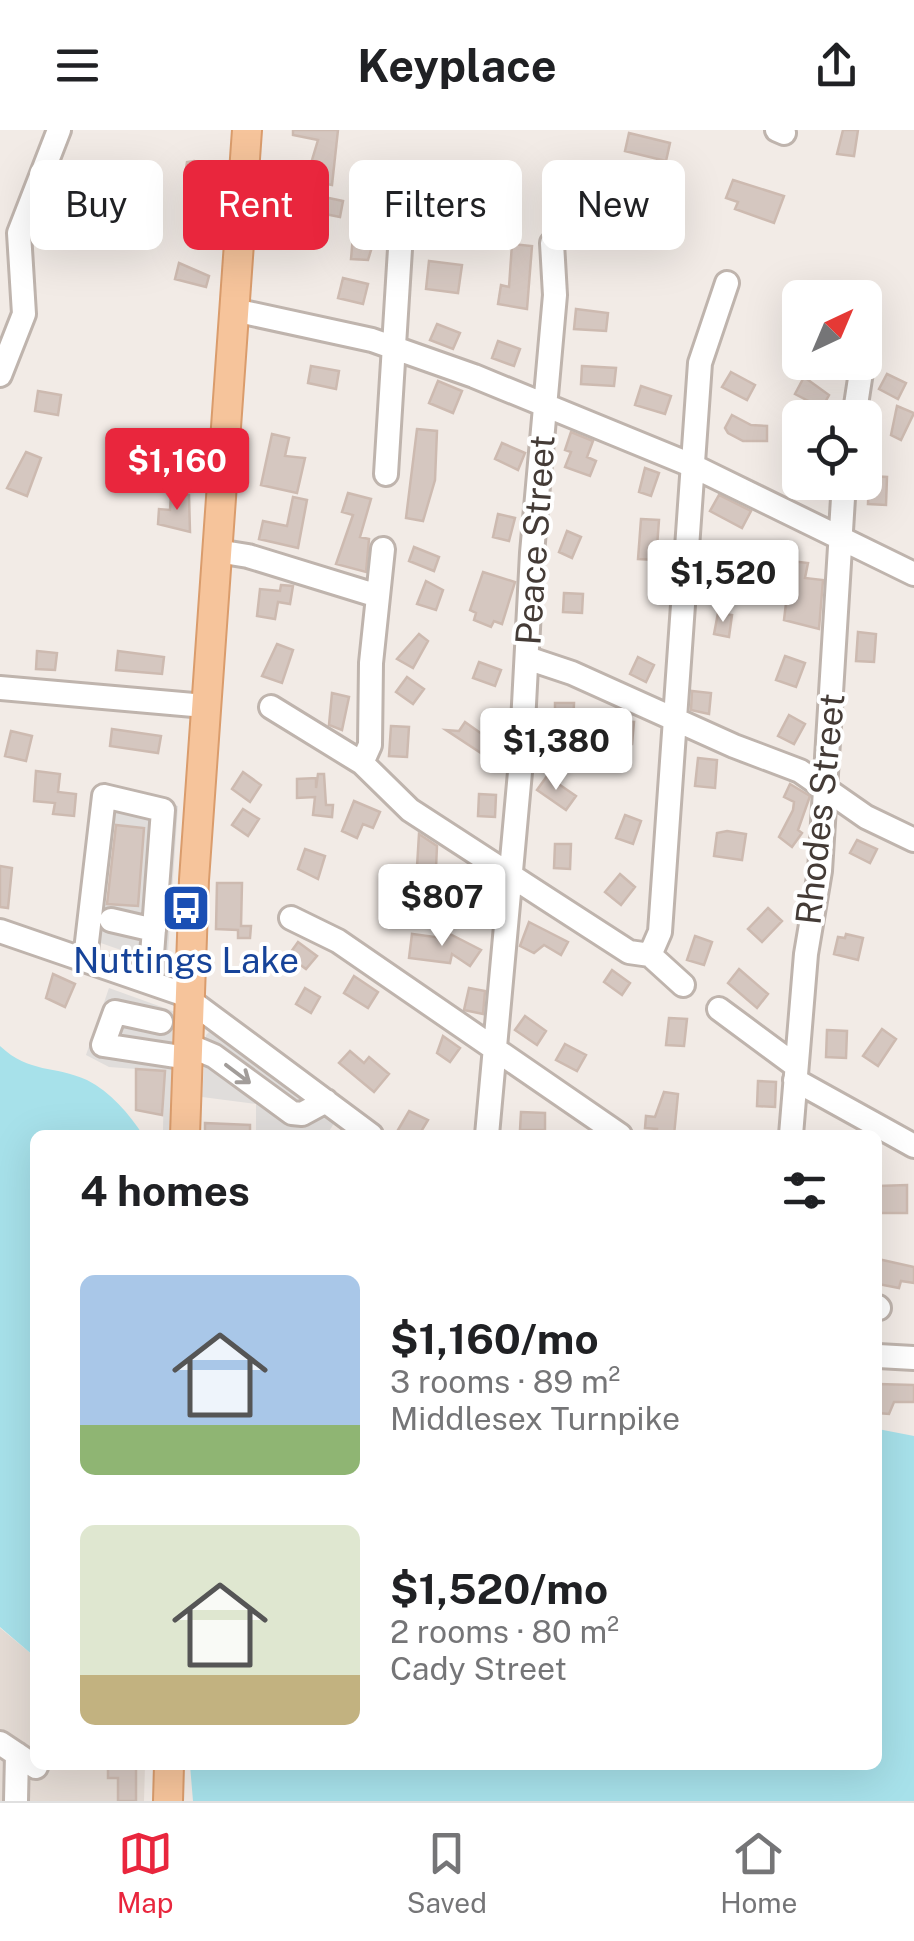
<!DOCTYPE html>
<html lang="en">
<head>
<meta charset="utf-8">
<style>
	body { margin:0; font-family:"Public Sans",sans-serif; background:#f6f6f6; color:#202124; height:100vh; display:flex; flex-direction:column; font-size:38px; white-space:nowrap }
	* { box-sizing:border-box; margin:0 }
	p { font-size:32px; color:#757577 }
	.icon { flex:none; width:55px; height:55px; fill:none; stroke:currentColor; stroke-width:2; stroke-linecap:round; stroke-linejoin:round }
	.map { position:relative; flex:1; overflow:hidden }
	.panel { position:absolute; left:30px; top:1000px; width:852px; height:640px; display:flex; flex-direction:column; background:#fff; border-radius:15px; box-shadow:0 10px 40px #0002 }
	.panel>* { flex:none }
	.guide { position:absolute; left:30px; top:30px; width:855px; height:90px; display:flex; gap:20px }
	.needle { width:65px; rotate:44deg }
	.controls { position:absolute; left:782px; top:150px; display:grid; gap:20px }
	.controls a { display:grid; place-items:center; width:100px; height:100px; border-radius:15px; background:#fff; box-shadow:0 10px 40px #0002; font-size:50px }
	.price { position:absolute; translate:-50% -85px; padding:0 22px; border-radius:10px; background:#fff; color:#222; font-size:32px; line-height:65px; filter:drop-shadow(0 2px 5px #0008) }
	.price::after { content:''; position:absolute; left:50%; top:60px; width:30px; height:22px; margin-left:-15px; background:inherit; clip-path:polygon(0 0,100% 0,50% 100%) }
	.price.on { background:#e9263d; color:#fff }
	ul { padding:0; list-style:none }
	li { display:flex; align-items:center; gap:30px; height:250px; padding:0 50px }
	li span { display:grid; place-items:center; flex:none; width:280px; height:200px; border-radius:15px; color:#555 }
	li>.icon { margin-inline-start:auto }
	span .icon { width:120px; height:120px; fill:#fffc; stroke-width:1 }
	li b { font-size:42px }
	h2 { display:flex; justify-content:space-between; align-items:center; height:120px; padding:0 50px; font-size:42px }
	.tag { padding:0 35px; border-radius:15px; background:#fff; box-shadow:0 10px 40px #0002; font-size:35px; line-height:90px }
	.tag.on { background:#e9263d; color:#fff }
	header { display:flex; justify-content:space-between; align-items:center; height:130px; padding:0 50px; background:#fff; font-size:45px; font-weight:700 }
	.tab-bar { display:flex; justify-content:space-around; align-items:center; height:140px; border-top:2px solid #e0e0e0; background:#fff; font-size:28px; color:#757577 }
	.tab-bar a { display:grid; justify-items:center; gap:5px }
	.tab-bar .on { color:#e9263d }
	.map>svg:first-child { display:block }
	.residential { fill:#e5dcd5 }
	.parking { fill:#e0dddb }
	.water { fill:#a7e1ea }
	.building { fill:#d5c7c0; stroke:#cdbab0; stroke-width:2.5 }
	.lines { fill:none; stroke-linecap:round; stroke-linejoin:round }
	.minor-casing { stroke:#bfb4ad; stroke-width:28 }
	.major-casing { stroke:#da9c6c; stroke-width:32 }
	.minor { stroke:#fff; stroke-width:22 }
	.major { stroke:#f6c49b; stroke-width:28 }
	.oneway { stroke:#a29d9a }
	.labels { text-anchor:middle; dominant-baseline:central; stroke-width:8; stroke-linejoin:round; paint-order:stroke }
	.street-label { font-size:35px; fill:#443b36; stroke:#fff }
	.transit-label { font-size:35px; fill:#164399; stroke:#fff }
</style>
</head>
<body>
<header><svg class="icon" aria-label="menu" viewBox="0 0 24 24"><path d="M4 6h16M4 12h16M4 18h16"/></svg>Keyplace<svg class="icon" aria-label="share" viewBox="0 0 24 24"><path d="M12 15V3M7 8l5-5 5 5M5 13v7h14v-7"/></svg></header>
<div class="map">
<svg width="914" height="1671" viewBox="0 0 914 1671">
	<rect width="100%" height="100%" fill="#f2ebe6"/>
	<path class="residential" d="M0 1498 35 1527V1635H145L144 1671H0Z"/>
	<path class="parking" d="M109 667 178 676 167 836 95 811 100 773 138 776 144 698 107 694Z
		M109 858 181 884 178 1003 163 1001 164 941 109 937 86 925Z
		M212 899 334 993 327 1005H256V974L202 967 206 905Z"/>
	<path class="water" d="M0 916C30 944 54 935 87 950 111 962 129 984 143 1005H35V1527L0 1497Z
		M878 1299 914 1306V1671H193L190 1635H878Z"/>
	<path class="building" d="M293 0H338L332 55 306 50 318 10 293 5Z
		M843 0H858L854 26 837 24Z
		M629 3 670 13 666 31 625 21Z
		M194 31 211 34 208 52 185 45 187 32Z
		M733 50 784 66 774 93 735 79 738 72 726 68Z
		M423 62H466L464 81 472 82 471 95 443 93 444 78 422 76Z
		M324 67 343 71 340 87 320 83Z
		M69 75 87 80 72 117 59 114Z
		M353 106 375 107 368 130 351 129Z
		M512 114 532 116 527 179 498 174 501 155 509 157Z
		M429 131 462 135 458 163 426 159Z
		M179 133 209 146 206 157 175 149Z
		M343 148 368 154 363 174 338 168Z
		M576 179 608 183 606 201 574 199Z
		M437 194 460 203 453 219 430 210Z
		M498 211 520 219 514 236 492 228Z
		M311 236 339 241 336 259 308 253Z
		M582 236 616 238 614 256 581 254Z
		M731 242 755 255 747 270 722 257Z
		M887 244 906 253 898 269 879 259Z
		M804 247 829 265 822 278 795 264Z
		M438 251 462 261 453 283 429 273Z
		M641 256 671 266 665 284 635 275Z
		M38 261 61 265 58 285 35 281Z
		M897 276 914 283 901 310 891 305Z
		M732 285 751 295 767 296V311H743L728 303 725 298Z
		M417 299 437 301 435 350 423 391 406 388Z
		M571 302 593 311 587 327 596 331 590 346 565 337 571 322 565 320Z
		M272 304 289 308 285 326 305 328 297 363 261 355Z
		M502 313 525 323 518 340 495 329Z
		M26 322 41 328 27 366 7 358Z
		M645 338 659 343 651 366 639 362Z
		M869 346 887 347 886 375 868 374Z
		M348 363 371 369 360 407 369 409 366 442 336 434 353 385 342 382Z
		M171 364 189 365 190 402 158 394 159 379 170 380Z
		M719 365 751 381 742 398 710 381Z
		M293 367 307 370 298 418 259 409 263 391 287 396Z
		M498 384 515 388 509 411 493 407Z
		M641 389 659 390 656 430 638 429Z
		M567 401 581 407 572 428 559 422Z
		M414 417 439 427 434 441 409 431Z
		M791 431 808 433 805 448 823 450 819 499 784 490Z
		M483 442 515 452 502 494 494 491 491 497 474 490 476 483 470 480Z
		M426 451 443 460 436 480 417 474Z
		M281 455 293 456 290 474 278 472 275 489 257 486 260 459 280 461Z
		M564 463 583 464 582 483 563 482Z
		M718 483 732 485 729 507 714 504Z
		M858 502 876 504 874 532 856 531Z
		M419 504 428 511 413 538 397 529Z
		M277 514 293 520 282 553 262 546Z
		M37 521 57 523 55 540 36 539Z
		M118 521 164 527 162 544 116 540Z
		M785 526 805 533 796 557 776 550Z
		M638 527 654 535 646 552 630 544Z
		M479 532 501 540 495 556 473 548Z
		M407 547 424 559 413 574 396 562Z
		M692 561 711 563 709 584 691 580Z
		M332 563 349 567 342 600 329 595Z
		M555 573H574L573 598 555 597Z
		M789 585 805 594 794 614 778 606Z
		M611 591 634 592 632 614 610 613Z
		M465 592 496 614 487 627 446 600 459 601Z
		M391 596 409 597 407 627 389 626Z
		M112 599 161 606 158 623 110 616Z
		M11 601 32 606 26 631 5 626Z
		M558 614 571 623 558 642 545 634Z
		M698 628 717 630 715 658 695 656Z
		M36 641 60 644 58 662 76 664 74 686 53 684 55 673 34 671Z
		M243 642 261 655 250 672 232 659Z
		M318 644H324L326 675H333L332 687 313 685 315 667 297 668V649L316 648V658Z
		M547 646 576 666 566 680 537 660Z
		M790 654 810 666 798 700 802 703 792 717 779 707 793 680 794 672 784 667Z
		M479 664 496 665 495 687 478 686Z
		M354 671 380 682 373 698 363 694 357 708 342 701Z
		M243 679 259 689 248 706 232 695Z
		M625 685 641 691 633 714 616 708Z
		M116 695 144 698 138 776 107 774Z
		M727 701 746 704 742 730 714 726 717 703Z
		M419 704 437 716 436 738 417 737Z
		M857 710 877 719 870 733 850 723Z
		M555 714H571L570 739 554 738Z
		M305 719 325 726 318 749 298 739Z
		M0 736 12 738 8 778 0 777Z
		M620 744 635 757 621 775 605 762Z
		M217 753H242L241 796H251L250 808H238V800L216 799Z
		M768 778 782 791 762 812 748 799Z
		M529 792 568 812 561 825 544 815 534 823 520 816Z
		M446 802 481 820 470 836 452 824 450 833 409 828 412 804 442 808Z
		M846 804 863 808 858 830 834 824 838 807 845 808Z
		M695 806 712 812 704 835 687 830Z
		M298 812 317 826 306 839 288 826Z
		M739 839 768 864 757 878 728 853Z
		M612 840 630 853 622 865 604 852Z
		M53 844 75 854 65 877 46 868Z
		M354 846 378 862 368 878 344 863Z
		M305 858 320 867 311 883 296 874Z
		M469 858 485 861 483 884 464 880Z
		M525 886 546 901 537 915 515 900Z
		M669 888 687 889 684 916 666 915Z
		M882 899 896 909 878 936 863 926Z
		M827 900 847 901 846 928 826 927Z
		M443 906 460 918 450 932 437 923Z
		M565 914 586 925 577 941 556 930Z
		M350 921 364 933 369 927 389 944 374 962 339 933Z
		M136 939 165 941 162 985 136 980Z
		M758 951 776 952 775 977 757 976Z
		M664 962 678 964 674 1005H656L657 999 645 998 646 986 655 987Z
		M409 981 428 990 419 1005H395Z
		M521 982 545 983V1000H520Z
		M205 993 250 995V1005H205Z
		M907 1055V1083H878V1056Z
		M878 1129 914 1137V1153L901 1151 899 1158 878 1154Z
		M878 1254 914 1255V1272H894L889 1284 878 1283Z
		M108 1636H136V1671H118V1648H108Z"/>
	<g class="lines">
		<g class="minor-casing">
			<path id="minor" d="M777 0 784 3
				M234 180 372 210 474 246 691 335 914 444
				M0 245 24 184 19 103 59 0
				M854 288 861 242
				M386 344 404 55
				M217 421 248 426 378 466
				M527 528 572 543 734 616 800 641 866 687 914 710
				M0 558 205 576
				M271 577 362 633 410 680 547 769 629 822 650 825
				M362 633 370 615 371 533 383 419
				M291 788 338 811 620 1005
				M111 790 154 800
				M0 801 180 863 371 1005
				M650 825 660 802 700 233 727 153
				M650 825 683 855
				M85 829 104 666 163 680 150 851
				M719 879 796 936
				M161 892 115 882 103 915 188 928
				M188 915 214 926 292 983 302 984 326 971
				M795 950 914 1016
				M487 1005 521 631 532 423 555 165 552 113
				M791 1005 806 824 820 741 844 352
				M878 1177 879 1178
				M878 1226 914 1228
				M0 1613 36 1637
				M16 1671 17 1624"/>
		</g>
		<g class="major-casing">
			<path id="major" d="M185 1005 194 750 247 0
				M168 1671 169 1635"/>
		</g>
		<use href="#minor" class="minor"/>
		<use href="#major" class="major"/>
	</g>
	<defs><path id="oneway-shaft" d="M-6 0H5M1.5-3L5.5 0L1.5 3" fill="none" stroke-width="1.6" stroke-linecap="round" stroke-linejoin="round" transform="scale(2.5)"/></defs>
	<use class="oneway" href="#oneway-shaft" transform="translate(238 944) rotate(37)"/>
	<defs>
		<g id="bus-square" transform="scale(2.5)"><rect x="-9" y="-9" width="18" height="18" rx="4" fill="#1a4fb4" stroke="#fff"/><path d="M-5-6H5V4H4V6H2V4H-2V6H-4V4H-5ZM-3.5-4V0h7V-4ZM-3.5 1.2v1.5H-2V1.2ZM2 1.2v1.5H3.5V1.2Z" fill="#fff"/></g>
	</defs>
	<g fill-rule="evenodd">
		<use href="#bus-square" x="186" y="778"/>
	</g>
	<g class="labels">
		<g class="street-label">
			<text transform="translate(535 410) rotate(-86)">Peace Street</text>
			<text transform="translate(820 679) rotate(-84)">Rhodes Street</text>
		</g>
		<g class="transit-label">
			<text x="186" y="830">Nuttings Lake</text>
		</g>
	</g>
</svg>
<div class="controls">
<a><svg class="needle" viewBox="-14 -14 28 28"><path d="M0-13l5 13h-10z" fill="#e53935"/><path d="M0 13l5-13h-10z" fill="#757577"/></svg></a>
<a><svg class="icon" aria-label="locate" viewBox="0 0 24 24"><circle cx="12" cy="12" r="6"/><path d="M12 2v4M12 18v4M2 12h4M18 12h4"/></svg></a>
</div>
<b class="price on" style="left:177px;top:383px">$1,160</b>
<b class="price" style="left:723px;top:495px">$1,520</b>
<b class="price" style="left:556px;top:663px">$1,380</b>
<b class="price" style="left:442px;top:819px">$807</b>
<div class="guide">
<a class="tag">Buy</a>
<a class="tag on">Rent</a>
<a class="tag">Filters</a>
<a class="tag">New</a>
</div>
<section class="panel">
<h2>4 homes<svg class="icon" aria-label="filters" viewBox="0 0 24 24"><path d="M4 7h16M4 17h16"/><circle cx="9" cy="7" r="2"/><circle cx="15" cy="17" r="2"/></svg></h2>
<ul>
<li><span style="background:linear-gradient(#a9c7e8 75%,#8fb573 0)"><svg class="icon" aria-label="home" viewBox="0 0 24 24"><path d="M3 11l9-7 9 7M6 9v11h12V9"/></svg></span><div><b>$1,160/mo</b><p>3 rooms · 89 m²</p><p>Middlesex Turnpike</p></div></li>
<li><span style="background:linear-gradient(#dfe7d0 75%,#c2b280 0)"><svg class="icon" aria-label="home" viewBox="0 0 24 24"><path d="M3 11l9-7 9 7M6 9v11h12V9"/></svg></span><div><b>$1,520/mo</b><p>2 rooms · 80 m²</p><p>Cady Street</p></div></li>
</ul>
</section>
</div>
<nav class="tab-bar">
<a class="on"><svg class="icon" aria-label="map" viewBox="0 0 24 24"><path d="M3 6l6-2 6 2 6-2v14l-6 2-6-2-6 2zM9 4v14M15 6v14"/></svg>Map</a>
<a><svg class="icon" aria-label="saved" viewBox="0 0 24 24"><path d="M7 4h10v16l-5-4-5 4z"/></svg>Saved</a>
<a><svg class="icon" aria-label="home" viewBox="0 0 24 24"><path d="M3 11l9-7 9 7M6 9v11h12V9"/></svg>Home</a>
</nav>
</body>
</html>
